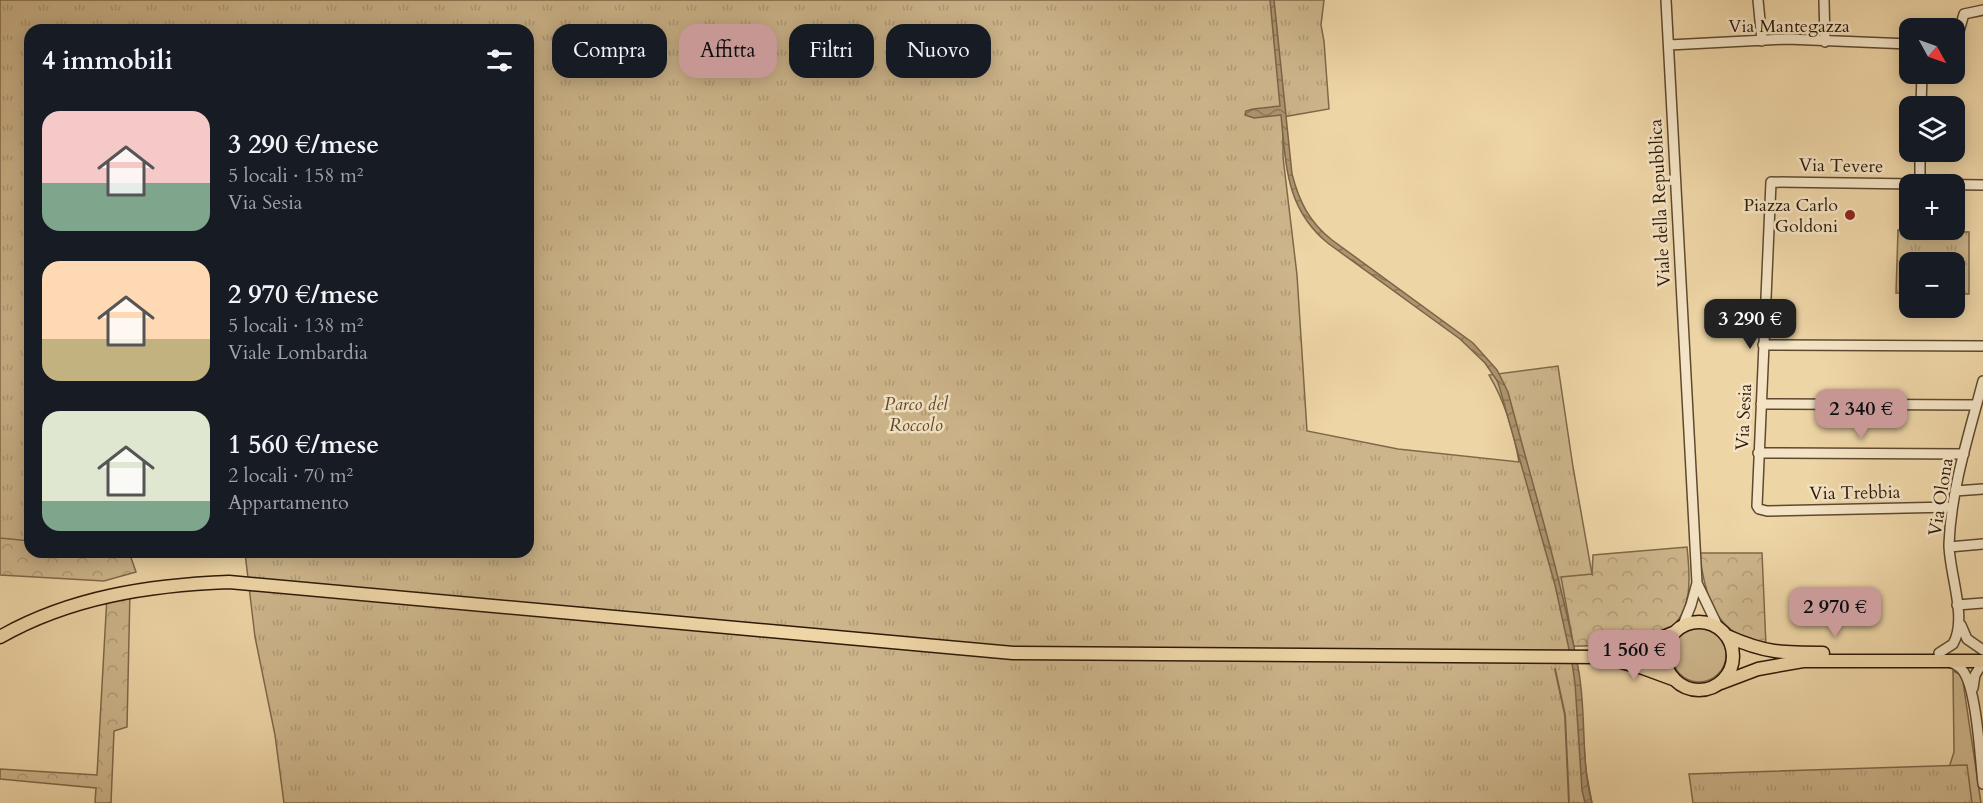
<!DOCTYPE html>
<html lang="it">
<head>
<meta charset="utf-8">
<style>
	body { margin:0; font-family:Cardo,serif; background:#20242c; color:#f1f3f6; height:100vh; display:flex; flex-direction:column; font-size:22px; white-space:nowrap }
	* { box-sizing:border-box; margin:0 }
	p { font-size:20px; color:#9ea1a6 }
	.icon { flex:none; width:33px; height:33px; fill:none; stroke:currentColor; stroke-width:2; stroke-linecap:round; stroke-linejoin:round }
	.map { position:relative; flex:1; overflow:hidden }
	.details { position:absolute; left:24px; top:24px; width:510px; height:534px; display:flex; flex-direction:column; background:#171b24; border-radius:18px; box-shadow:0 3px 15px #0003 }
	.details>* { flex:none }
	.banner { position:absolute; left:552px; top:24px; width:570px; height:54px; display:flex; gap:12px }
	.needle { width:39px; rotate:130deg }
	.fabs { position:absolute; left:1899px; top:18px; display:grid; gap:12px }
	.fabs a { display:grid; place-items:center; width:66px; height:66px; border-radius:12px; background:#171b24; box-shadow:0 3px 15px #0003; font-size:30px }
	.price { position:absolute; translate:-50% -51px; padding:0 14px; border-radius:12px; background:#c59692; color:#111; font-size:20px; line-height:39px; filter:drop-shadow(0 2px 3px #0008) }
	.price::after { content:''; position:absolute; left:50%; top:36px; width:18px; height:14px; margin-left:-9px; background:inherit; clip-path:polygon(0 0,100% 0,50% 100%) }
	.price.active { background:#222; color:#fff }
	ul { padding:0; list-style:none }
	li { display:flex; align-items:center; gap:18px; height:150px; padding:0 18px }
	li span { display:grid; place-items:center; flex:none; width:168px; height:120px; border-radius:18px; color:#555 }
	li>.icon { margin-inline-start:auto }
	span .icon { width:72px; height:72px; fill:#fffc; stroke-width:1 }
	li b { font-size:26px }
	h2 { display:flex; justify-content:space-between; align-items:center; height:72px; padding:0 18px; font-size:26px }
	.tag { padding:0 21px; border-radius:18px; background:#171b24; box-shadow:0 3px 15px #0003; font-size:21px; line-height:54px }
	.tag.active { background:#c59692; color:#111 }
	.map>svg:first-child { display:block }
	.green { fill:#cdb58b; stroke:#7e6849; stroke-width:1.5 }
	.forest { fill:url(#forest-crowns); stroke:#7e6849; stroke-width:1.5 }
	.park { fill:url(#park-tufts); stroke:#7e6849; stroke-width:1.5 }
	.water { fill:url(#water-waves); stroke:#7a6446; stroke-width:1.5 }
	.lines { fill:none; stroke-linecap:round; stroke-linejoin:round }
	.stream { stroke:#7a6446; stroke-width:2 }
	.minor-casing { stroke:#5e492f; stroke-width:12 }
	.major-casing { stroke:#2e1a07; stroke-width:15 }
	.minor { stroke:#f4e4c5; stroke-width:9 }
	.major { stroke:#eed5a6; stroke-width:12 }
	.poi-dot { fill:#8f2418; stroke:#f4e4c5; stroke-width:2 }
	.labels { text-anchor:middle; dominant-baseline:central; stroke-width:5; stroke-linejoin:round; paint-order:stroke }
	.street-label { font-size:18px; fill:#2e1a07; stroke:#f4e4c5 }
	.poi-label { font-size:18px; fill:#2e1a07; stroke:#f4e4c5; text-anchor:end }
	.park-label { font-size:18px; font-style:italic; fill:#5e482f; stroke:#f4e4c5 }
</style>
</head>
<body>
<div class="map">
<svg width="1983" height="803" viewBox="0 0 1983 803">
	<defs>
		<pattern id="forest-crowns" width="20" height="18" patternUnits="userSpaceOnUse" patternTransform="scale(1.5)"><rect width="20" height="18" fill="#cdb58b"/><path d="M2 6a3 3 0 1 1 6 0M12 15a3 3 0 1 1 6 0" fill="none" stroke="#b09b76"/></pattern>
		<pattern id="park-tufts" width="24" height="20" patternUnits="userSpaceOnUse" patternTransform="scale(1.5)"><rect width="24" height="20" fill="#cdb58b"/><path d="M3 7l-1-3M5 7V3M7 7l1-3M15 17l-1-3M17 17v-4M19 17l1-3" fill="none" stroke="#b09b76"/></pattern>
		<pattern id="water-waves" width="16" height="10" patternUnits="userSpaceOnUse" patternTransform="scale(1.5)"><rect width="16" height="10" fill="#ad9570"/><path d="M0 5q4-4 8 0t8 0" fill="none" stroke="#8d795a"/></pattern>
	</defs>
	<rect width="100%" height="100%" fill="#eed5a6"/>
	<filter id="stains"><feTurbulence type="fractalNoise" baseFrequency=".00333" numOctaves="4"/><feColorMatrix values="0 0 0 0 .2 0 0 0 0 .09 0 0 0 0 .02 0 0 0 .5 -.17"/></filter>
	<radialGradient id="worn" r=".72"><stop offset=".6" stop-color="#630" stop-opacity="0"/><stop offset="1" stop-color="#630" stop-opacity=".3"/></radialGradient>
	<path class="green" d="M1672 655a27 27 0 1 1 54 0a27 27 0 1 1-54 0Z
		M1953 671 1962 675 1981 803H1963L1946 777 1954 752Z"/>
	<path class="forest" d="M1529 455 1592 574 1593 555 1687 547C1690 575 1694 612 1667 631 1655 639 1636 640 1622 642 1599 646 1577 647 1553 646Z
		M0 484H30V552H129L136 572 104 581 0 575Z
		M1699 553H1762L1766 646C1757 642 1747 640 1739 635 1709 618 1704 584 1699 553Z
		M130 591 127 727 114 731 111 803H95L96 788 0 779V769L97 775 107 596Z"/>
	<path class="park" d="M0 0H1324L1321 25 1324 41 1329 109 1283 117V157L1297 275 1307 431 1398 449 1519 462C1514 433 1504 400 1489 375L1558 366 1573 467 1592 574 1561 577 1578 669 1586 771 1592 803H284L275 735 255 637 245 553 218 552H528V30H30V541L0 538Z
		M1898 230 1969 232V294H1955L1954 262H1910L1909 293H1896Z
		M1967 765 1972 803H1693L1689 774Z"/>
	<path class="water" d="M1270 0H1274L1292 174C1299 201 1309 222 1332 240L1473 343 1497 370 1508 392C1532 483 1560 574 1578 667 1587 712 1580 759 1592 803H1585L1582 790 1575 683 1572 663 1555 585 1498 382 1485 363 1460 339 1329 244C1286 210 1286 166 1281 115L1254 118 1245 115 1246 111 1253 109 1280 106Z"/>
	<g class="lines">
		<path class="stream" d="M1555 669 1565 715 1569 803"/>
		<g class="minor-casing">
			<path id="minor" d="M1666 0 1697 583 1691 605 1683 625
				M1758 0 1762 41
				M1824 0 1825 42
				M1954 35 1959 31 1964 14 1983 10
				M1669 45 1787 39 1910 44
				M1921 106 1922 74
				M1920 184V152
				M1763 345 1983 346
				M1761 404 1976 405
				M1758 453 1964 454
				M1955 491 1983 489
				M1952 507 1767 511 1759 509 1757 506 1771 182 1983 185
				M1949 547 1983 544
				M1697 583 1718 627
				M1957 605 1983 603
				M1961 625 1967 639 1983 650
				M1939 653 1953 644C1968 618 1949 574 1949 544 1951 489 1969 434 1983 381
				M1949 662C1956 664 1963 669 1966 676 1977 699 1980 756 1983 784
				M1973 688 1975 675 1983 662"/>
		</g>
		<g class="major-casing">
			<path id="major" d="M1665 656a34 34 0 1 1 68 0a34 34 0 1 1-68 0Z
				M1727 636C1765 653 1782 653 1823 653
				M0 637C70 597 150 585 229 582L1013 653 1603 657 1643 668 1673 679
				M1604 656 1647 644 1673 633
				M1721 683 1758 669 1803 661H1983"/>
		</g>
		<use href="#minor" class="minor"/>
		<use href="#major" class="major"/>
	</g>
	<circle class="poi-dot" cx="1850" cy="215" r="6"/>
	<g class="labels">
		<g class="street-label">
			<text x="1789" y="26">Via Mantegazza</text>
			<text transform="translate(1841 166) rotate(1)">Via Tevere</text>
			<text transform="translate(1660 203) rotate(-93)">Viale della Repubblica</text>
			<text transform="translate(1744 417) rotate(-87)">Via Sesia</text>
			<text transform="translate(1855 493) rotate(-1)">Via Trebbia</text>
			<text transform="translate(1941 497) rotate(-81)">Via Olona</text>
		</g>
		<g class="poi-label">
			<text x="1838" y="205">Piazza Carlo<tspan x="1838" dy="21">Goldoni</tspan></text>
		</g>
		<g class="park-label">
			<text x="916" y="404">Parco del<tspan x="916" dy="21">Roccolo</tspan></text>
		</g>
	</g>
	<rect width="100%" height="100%" filter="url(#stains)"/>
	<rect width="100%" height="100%" fill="url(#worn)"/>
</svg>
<div class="fabs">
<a><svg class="needle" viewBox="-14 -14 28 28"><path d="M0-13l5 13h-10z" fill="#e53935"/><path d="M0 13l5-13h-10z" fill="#9ea1a6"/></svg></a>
<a><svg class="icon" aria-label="layers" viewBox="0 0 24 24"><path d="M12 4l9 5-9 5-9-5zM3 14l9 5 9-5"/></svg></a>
<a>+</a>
<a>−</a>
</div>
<b class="price active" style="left:1750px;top:350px">3 290 €</b>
<b class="price" style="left:1861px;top:440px">2 340 €</b>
<b class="price" style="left:1835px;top:638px">2 970 €</b>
<b class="price" style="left:1634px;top:681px">1 560 €</b>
<div class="banner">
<a class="tag">Compra</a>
<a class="tag active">Affitta</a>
<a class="tag">Filtri</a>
<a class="tag">Nuovo</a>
</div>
<section class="details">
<h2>4 immobili<svg class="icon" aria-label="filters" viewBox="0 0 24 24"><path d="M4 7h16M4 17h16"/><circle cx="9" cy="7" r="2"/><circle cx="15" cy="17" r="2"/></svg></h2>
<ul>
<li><span style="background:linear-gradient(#f6c9c9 60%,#7fa58c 0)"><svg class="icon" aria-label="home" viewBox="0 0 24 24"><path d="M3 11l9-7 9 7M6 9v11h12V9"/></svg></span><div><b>3 290 €/mese</b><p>5 locali · 158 m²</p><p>Via Sesia</p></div></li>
<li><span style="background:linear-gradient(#ffd9b3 65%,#c2b280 0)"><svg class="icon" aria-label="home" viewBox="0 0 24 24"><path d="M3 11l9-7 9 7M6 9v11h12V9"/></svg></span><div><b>2 970 €/mese</b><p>5 locali · 138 m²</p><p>Viale Lombardia</p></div></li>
<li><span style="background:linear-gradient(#dfe7d0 75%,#7fa58c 0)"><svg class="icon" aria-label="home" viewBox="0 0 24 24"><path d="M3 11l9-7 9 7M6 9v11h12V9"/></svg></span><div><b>1 560 €/mese</b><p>2 locali · 70 m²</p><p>Appartamento</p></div></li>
</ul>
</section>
</div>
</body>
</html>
